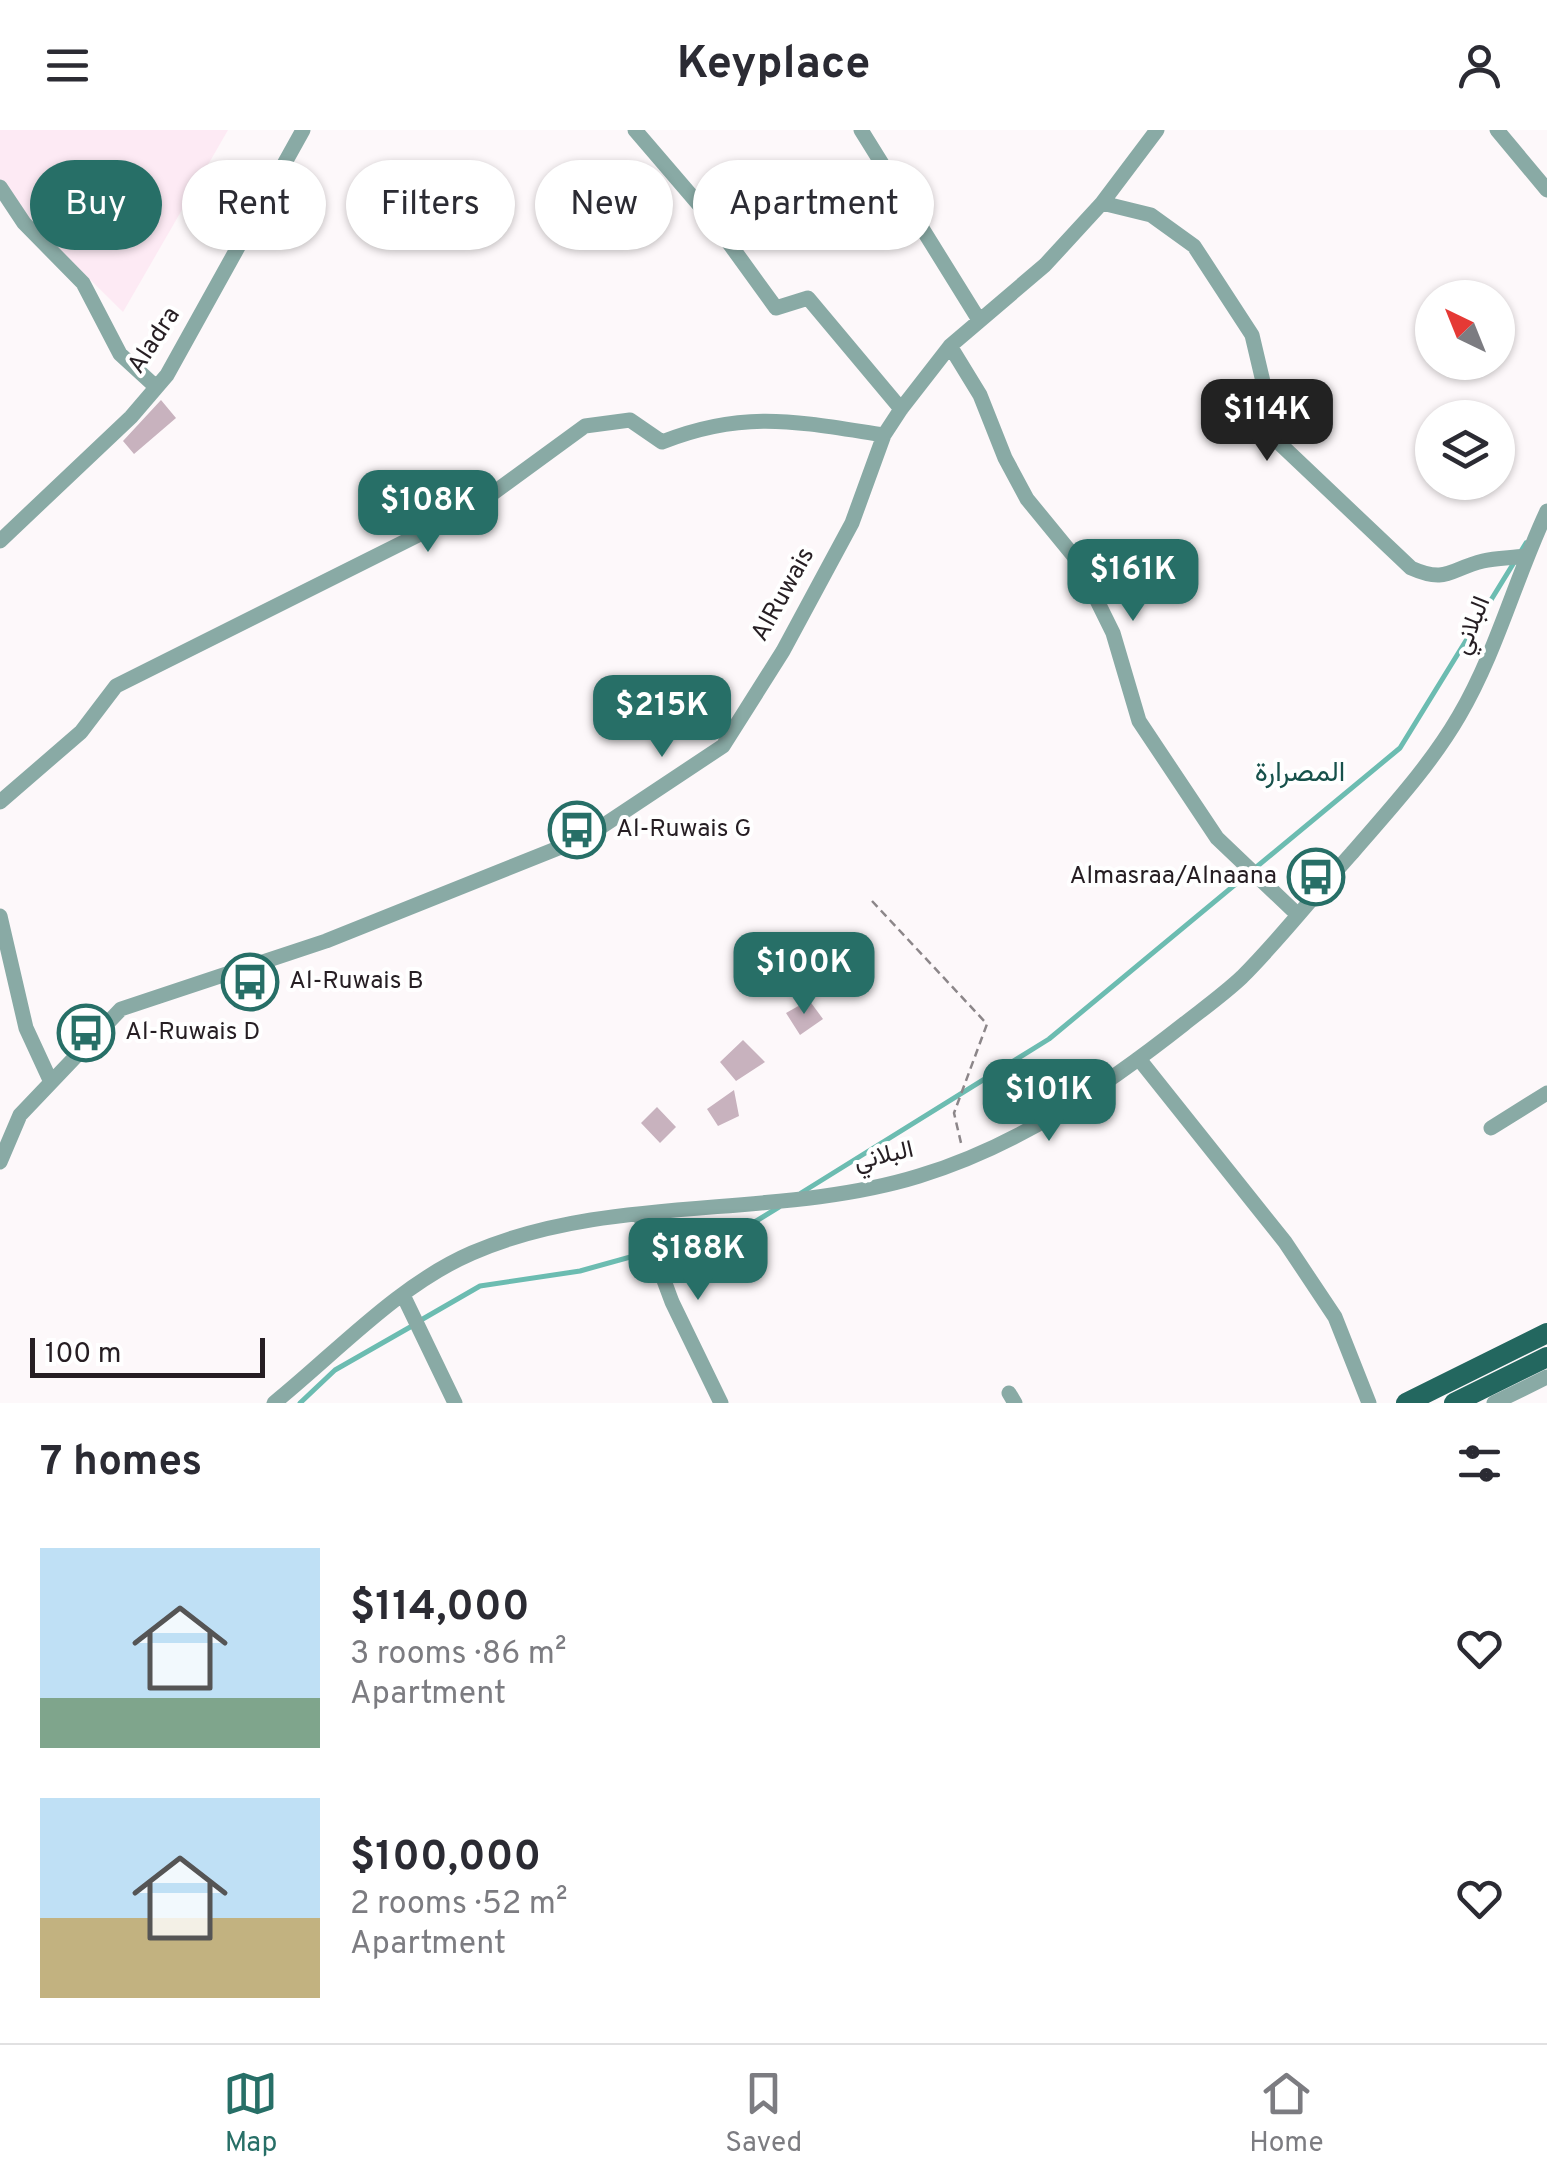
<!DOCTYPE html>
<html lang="en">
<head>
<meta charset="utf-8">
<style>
	body { margin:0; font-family:Overpass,Vazirmatn,sans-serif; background:#f7f7f7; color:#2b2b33; height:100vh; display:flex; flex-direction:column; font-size:38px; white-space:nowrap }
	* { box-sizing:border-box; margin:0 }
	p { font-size:32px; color:#7c7c81 }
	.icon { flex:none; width:55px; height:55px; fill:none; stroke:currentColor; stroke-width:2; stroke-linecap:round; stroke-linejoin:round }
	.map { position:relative; height:1273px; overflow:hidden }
	.sheet { display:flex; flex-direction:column; background:#fff; flex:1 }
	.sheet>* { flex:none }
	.guide { position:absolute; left:30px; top:30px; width:1000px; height:90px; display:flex; gap:20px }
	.needle { width:65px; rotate:317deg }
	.tools { position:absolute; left:1415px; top:150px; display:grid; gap:20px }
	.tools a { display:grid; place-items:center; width:100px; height:100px; border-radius:50%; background:#fff; box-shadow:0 2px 8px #0004; font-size:50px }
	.scale { position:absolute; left:30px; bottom:25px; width:235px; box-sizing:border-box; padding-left:10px; border:5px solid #261e23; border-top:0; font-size:28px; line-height:35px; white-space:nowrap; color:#261e23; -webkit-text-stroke:8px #fff; paint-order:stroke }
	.price { position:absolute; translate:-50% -85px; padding:0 22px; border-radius:20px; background:#276f67; color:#fff; font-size:32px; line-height:65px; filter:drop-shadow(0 2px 5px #0008) }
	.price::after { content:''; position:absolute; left:50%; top:60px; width:30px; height:22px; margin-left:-15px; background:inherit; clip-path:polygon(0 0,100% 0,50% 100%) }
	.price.selected { background:#222; color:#fff }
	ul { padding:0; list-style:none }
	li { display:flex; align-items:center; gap:30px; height:250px; padding:0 40px }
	li span { display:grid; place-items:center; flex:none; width:280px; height:200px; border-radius:0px; color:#555 }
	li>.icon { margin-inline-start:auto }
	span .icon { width:120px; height:120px; fill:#fffc; stroke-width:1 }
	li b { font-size:42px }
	h2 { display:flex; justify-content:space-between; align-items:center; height:120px; padding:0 40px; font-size:42px }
	.tag { padding:0 35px; border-radius:45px; background:#fff; box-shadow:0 2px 8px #0004; font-size:35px; line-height:90px }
	.tag.selected { background:#276f67; color:#fff }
	header { display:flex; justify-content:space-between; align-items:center; height:130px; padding:0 40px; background:#fff; font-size:45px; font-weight:700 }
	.menu { display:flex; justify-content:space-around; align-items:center; height:140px; border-top:2px solid #e1e1e2; background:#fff; font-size:28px; color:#7c7c81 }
	.menu a { display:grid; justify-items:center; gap:5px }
	.menu .selected { color:#276f67 }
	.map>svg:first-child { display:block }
	.built { fill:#fdeaf4 }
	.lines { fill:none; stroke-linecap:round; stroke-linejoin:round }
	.stream { stroke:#6cbcb1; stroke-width:5 }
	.building { fill:#c8b2be }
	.path { stroke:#8c8689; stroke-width:2.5; stroke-dasharray:8 5; stroke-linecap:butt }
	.minor { stroke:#89aaa5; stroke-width:15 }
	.major { stroke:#23675f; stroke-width:20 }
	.labels { text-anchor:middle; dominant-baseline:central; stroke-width:8; stroke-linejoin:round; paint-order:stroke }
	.street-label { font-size:25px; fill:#261e23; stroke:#fff }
	.poi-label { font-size:25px; fill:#261e23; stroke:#fff; text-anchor:start }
	.neighbourhood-label { font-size:28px; fill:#17514b; stroke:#fff }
</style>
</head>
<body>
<header><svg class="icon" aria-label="menu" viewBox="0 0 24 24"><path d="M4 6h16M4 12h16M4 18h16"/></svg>Keyplace<svg class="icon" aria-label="person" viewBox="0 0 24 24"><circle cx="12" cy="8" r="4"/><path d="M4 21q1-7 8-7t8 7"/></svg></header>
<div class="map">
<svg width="1547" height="1273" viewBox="0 0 1547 1273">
	<rect width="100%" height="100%" fill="#fdf8fa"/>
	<path class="built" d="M0 0H228L123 182 16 76 0 52Z"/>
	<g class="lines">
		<path class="stream" d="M801 1063 1049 909 1400 618 1526 413
			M421 1190 480 1156 580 1141 753 1093 779 1077
			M300 1273 335 1240 412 1196"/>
	</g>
	<path class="building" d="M161 270 176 288 134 324 123 311Z
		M809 870 823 889 800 905 786 883Z
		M743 910 765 932 736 951 720 932Z
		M734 960 739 986 718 996 707 979Z
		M657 977 676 997 660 1013 641 993Z"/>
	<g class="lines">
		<path class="path" d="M872 771 987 894 954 983 961 1013"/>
		<path class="minor" d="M635 0 713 91 776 178 808 168 901 279
			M861 0 979 190
			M1497 0 1547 60
			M0 57 24 93 83 153 120 224 156 257
			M1102 73 1151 85 1194 116 1252 205 1277 311 1411 438C1447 454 1450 439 1483 431 1496 428 1511 428 1525 426
			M950 216 980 265 1005 328 1027 369 1077 430 1113 503 1139 591 1217 708 1298 785
			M0 411 131 287 167 245 303 0
			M0 672 81 602 116 556 474 377 585 296 630 290 662 312C745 279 799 292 884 305
			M0 786 26 898 50 950
			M1139 929 1285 1112 1335 1187 1369 1273
			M1491 998 1547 963
			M0 1032 20 985 121 879 326 811 586 707 723 616 783 521 852 393 884 305 901 279 950 216 1045 135 1102 73 1157 0
			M640 1086 672 1172 721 1273
			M403 1165 455 1273
			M1009 1263 1015 1273
			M274 1273C336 1223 398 1155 472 1123 610 1063 776 1090 919 1046 1018 1016 1104 957 1184 894 1203 879 1224 864 1242 847 1281 808 1315 764 1352 723 1389 680 1430 636 1459 586 1497 521 1515 449 1547 381
			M1494 1273 1547 1247"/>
		<path class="major" d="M1406 1273 1547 1203
			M1454 1273 1547 1227"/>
	</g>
	<defs>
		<g id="bus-ring" transform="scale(2.875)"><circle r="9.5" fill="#fff" stroke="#276f67" stroke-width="1.5"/><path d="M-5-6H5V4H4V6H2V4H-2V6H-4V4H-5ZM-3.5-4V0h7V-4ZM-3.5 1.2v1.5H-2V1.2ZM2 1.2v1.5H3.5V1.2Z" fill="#276f67"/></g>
	</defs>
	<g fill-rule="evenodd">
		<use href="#bus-ring" x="577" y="700"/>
		<use href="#bus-ring" x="1316" y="747"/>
		<use href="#bus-ring" x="250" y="852"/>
		<use href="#bus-ring" x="86" y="903"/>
	</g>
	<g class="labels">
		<g class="street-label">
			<text transform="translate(155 211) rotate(-57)">Aladra</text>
			<text transform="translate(784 465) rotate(-61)">AlRuwais</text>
			<text transform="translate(1473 496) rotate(-68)">البلاني</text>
			<text transform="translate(884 1027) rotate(-13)">البلاني</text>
		</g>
		<g class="poi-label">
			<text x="616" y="700">Al-Ruwais G</text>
			<text x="1277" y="747" text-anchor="end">Almasraa/Alnaana</text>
			<text x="289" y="852">Al-Ruwais B</text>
			<text x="125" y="903">Al-Ruwais D</text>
		</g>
		<g class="neighbourhood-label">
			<text x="1300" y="644">المصرارة</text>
		</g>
	</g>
</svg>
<div class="tools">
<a><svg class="needle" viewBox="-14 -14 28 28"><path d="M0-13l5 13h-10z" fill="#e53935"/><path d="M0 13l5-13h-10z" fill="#7c7c81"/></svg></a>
<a><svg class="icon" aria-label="layers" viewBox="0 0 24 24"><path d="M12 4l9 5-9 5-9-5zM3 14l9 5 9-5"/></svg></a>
</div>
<div class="scale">100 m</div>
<b class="price selected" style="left:1267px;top:334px">$114K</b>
<b class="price" style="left:428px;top:425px">$108K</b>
<b class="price" style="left:1133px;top:494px">$161K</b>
<b class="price" style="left:662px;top:630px">$215K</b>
<b class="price" style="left:804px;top:887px">$100K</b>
<b class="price" style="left:1049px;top:1014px">$101K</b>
<b class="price" style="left:698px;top:1173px">$188K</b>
<div class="guide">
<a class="tag selected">Buy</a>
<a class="tag">Rent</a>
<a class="tag">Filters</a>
<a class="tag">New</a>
<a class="tag">Apartment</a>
</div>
</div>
<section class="sheet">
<h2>7 homes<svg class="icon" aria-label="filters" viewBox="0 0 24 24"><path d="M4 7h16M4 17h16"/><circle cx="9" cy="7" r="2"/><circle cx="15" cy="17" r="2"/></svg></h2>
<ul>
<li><span style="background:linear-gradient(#bfe0f5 75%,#7fa58c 0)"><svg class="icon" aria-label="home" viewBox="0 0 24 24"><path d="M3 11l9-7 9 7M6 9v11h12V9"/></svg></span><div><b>$114,000</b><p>3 rooms · 86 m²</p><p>Apartment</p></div><svg class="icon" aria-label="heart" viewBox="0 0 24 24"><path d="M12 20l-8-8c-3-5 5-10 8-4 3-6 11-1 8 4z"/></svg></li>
<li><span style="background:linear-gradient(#bfe0f5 60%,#c2b280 0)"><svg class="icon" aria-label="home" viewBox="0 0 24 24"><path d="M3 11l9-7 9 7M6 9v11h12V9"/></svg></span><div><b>$100,000</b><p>2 rooms · 52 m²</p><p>Apartment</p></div><svg class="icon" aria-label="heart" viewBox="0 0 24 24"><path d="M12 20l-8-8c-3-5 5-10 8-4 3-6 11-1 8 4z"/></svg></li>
</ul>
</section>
<nav class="menu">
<a class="selected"><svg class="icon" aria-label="map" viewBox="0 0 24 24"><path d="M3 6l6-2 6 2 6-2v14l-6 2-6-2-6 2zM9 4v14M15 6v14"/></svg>Map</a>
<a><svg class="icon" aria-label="saved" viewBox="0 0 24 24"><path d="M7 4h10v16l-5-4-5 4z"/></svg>Saved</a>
<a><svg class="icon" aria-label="home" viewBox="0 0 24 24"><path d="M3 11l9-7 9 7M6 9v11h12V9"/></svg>Home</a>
</nav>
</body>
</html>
